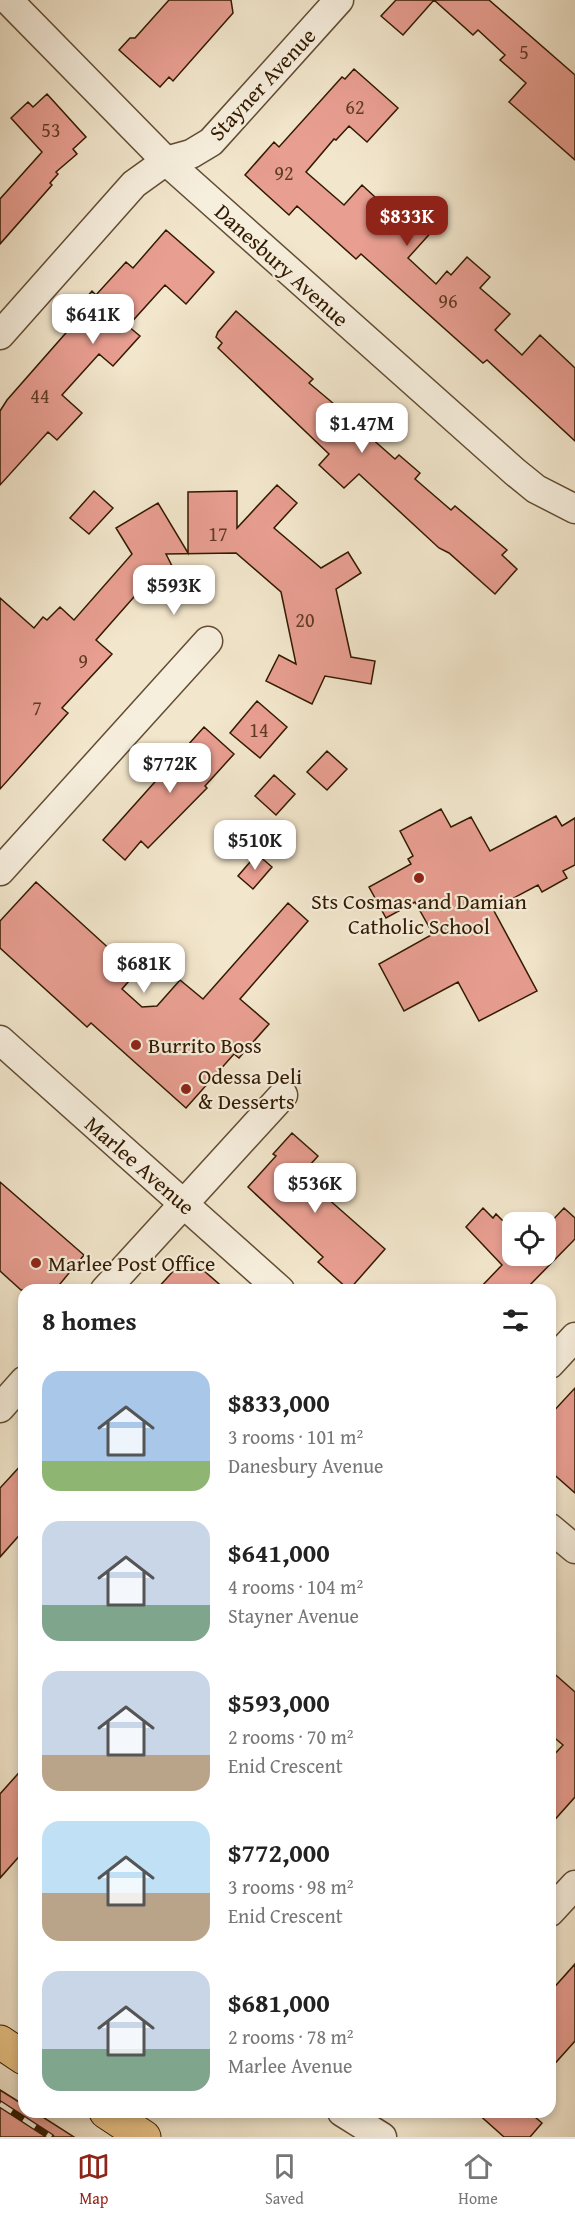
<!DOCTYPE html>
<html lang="en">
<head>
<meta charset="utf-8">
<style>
	body { margin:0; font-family:"Gentium Book Plus",serif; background:#f2f2f2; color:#222; height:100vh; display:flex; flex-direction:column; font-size:22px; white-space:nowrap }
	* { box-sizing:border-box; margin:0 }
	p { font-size:20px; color:#767676 }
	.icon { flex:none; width:33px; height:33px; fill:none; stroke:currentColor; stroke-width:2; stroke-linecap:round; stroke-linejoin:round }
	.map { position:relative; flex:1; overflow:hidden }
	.details { position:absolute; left:18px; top:1284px; width:538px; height:834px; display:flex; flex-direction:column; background:#fff; border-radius:18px; box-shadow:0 3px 9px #0003 }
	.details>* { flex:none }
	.tools { position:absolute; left:502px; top:1212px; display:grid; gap:12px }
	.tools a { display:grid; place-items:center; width:54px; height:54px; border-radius:12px; background:#fff; box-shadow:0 3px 9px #0003; font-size:30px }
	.price { position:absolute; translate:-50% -51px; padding:0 14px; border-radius:12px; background:#fff; color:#222; font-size:20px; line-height:39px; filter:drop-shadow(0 2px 3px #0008) }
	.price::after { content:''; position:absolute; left:50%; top:36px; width:18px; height:14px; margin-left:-9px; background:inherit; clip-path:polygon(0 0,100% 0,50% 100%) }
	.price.selected { background:#8f2418; color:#fff }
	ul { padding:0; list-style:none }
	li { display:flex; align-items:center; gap:18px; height:150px; padding:0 24px }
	li span { display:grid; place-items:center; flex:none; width:168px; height:120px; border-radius:18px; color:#555 }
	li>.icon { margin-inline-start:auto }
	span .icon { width:72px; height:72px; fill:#fffc; stroke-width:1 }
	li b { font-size:26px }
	h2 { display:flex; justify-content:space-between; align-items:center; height:72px; padding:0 24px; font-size:26px }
	.menu { display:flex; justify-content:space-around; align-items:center; height:84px; border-top:2px solid #e0e0e0; background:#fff; font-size:16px; color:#767676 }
	.menu a { display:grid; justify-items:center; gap:3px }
	.menu .selected { color:#8f2418 }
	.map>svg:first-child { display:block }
	.building { fill:#e89e91; stroke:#321a00; stroke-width:1.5 }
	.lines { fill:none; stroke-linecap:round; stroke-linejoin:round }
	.minor-casing { stroke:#624d33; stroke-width:31 }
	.highway-casing { stroke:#321a00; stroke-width:35 }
	.minor { stroke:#f7efde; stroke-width:28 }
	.highway { stroke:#e9c386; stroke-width:33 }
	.rail-casing { stroke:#321a00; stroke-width:7 }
	.rail { stroke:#f7efde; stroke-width:4.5; stroke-dasharray:14; stroke-linecap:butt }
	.poi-dot { fill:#8f2418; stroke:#f7efde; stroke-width:2 }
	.labels { text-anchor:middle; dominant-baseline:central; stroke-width:4.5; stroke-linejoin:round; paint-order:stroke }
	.number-label { font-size:20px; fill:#603b24 }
	.street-label { font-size:22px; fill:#321a00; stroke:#f7efde }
	.poi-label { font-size:22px; fill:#321a00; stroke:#f7efde; text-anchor:start }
</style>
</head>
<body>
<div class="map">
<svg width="575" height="2137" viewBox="0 0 575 2137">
	<rect width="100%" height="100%" fill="#f2e6cc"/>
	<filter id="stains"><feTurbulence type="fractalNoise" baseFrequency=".00333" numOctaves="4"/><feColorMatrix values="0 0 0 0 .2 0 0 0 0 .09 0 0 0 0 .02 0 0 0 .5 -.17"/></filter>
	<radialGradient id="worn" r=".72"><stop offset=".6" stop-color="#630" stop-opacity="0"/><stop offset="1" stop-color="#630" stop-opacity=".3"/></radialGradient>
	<path class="building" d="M169 0H231L233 13 173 81 169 77 160 87 119 50 130 38H135Z
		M396 0H434L403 35 381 16Z
		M434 0H489L575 75V160L509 102 526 83 500 60 505 55 478 30 473 35Z
		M354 69 398 108 367 142 349 126 336 140 334 139 306 172 344 205 362 185 401 221 413 208 435 228 408 258 436 284 447 271 451 275 467 257 490 277 480 288 510 314 495 330 522 355 540 335 575 368V441L487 360 483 363 361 254 356 259 297 206 289 215 245 175 274 142 279 147 342 77 345 79Z
		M47 94 86 137 73 149 77 154 56 172 58 174 50 183 52 185 0 244V199L42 152 11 118 28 102 33 107Z
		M166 230 214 272 186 304 165 285 128 326 140 336 113 366 99 354 62 395 82 413 57 440 48 432 0 485V411L7 400 79 318 73 313 92 291 96 295 126 262 133 268Z
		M236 311 313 379 309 383 334 404 329 410 365 442 370 437 395 459 399 455 420 473 415 479 451 510 455 506 507 550 502 555 517 569 495 594 449 553 439 548 359 474 344 488 319 465 329 454 218 348 222 343 216 337 218 332Z
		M277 485 297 503 274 528 321 568 348 552 361 573 336 589 351 657 375 661 371 684 325 676 312 704 266 681 279 655 296 664 281 592 236 553 166 554 172 566 148 581 96 640 112 654 62 708 68 713 0 789V598L34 628 43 617 47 620 60 607 74 620 132 554 116 528 158 503 188 553V492L237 491V528Z
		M94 491 113 508 89 534 70 518Z
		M257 701 287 727 260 758 230 733Z
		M204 727 234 754 205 786 207 788 148 848 141 841 125 860 103 840Z
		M327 751 347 769 327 790 307 772Z
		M274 775 295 794 276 815 255 796Z
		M441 809 451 827 471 817 490 851 556 816 562 826 575 818V865L563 871 567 878 542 892 538 885 493 909 537 991 479 1021 458 982 404 1011 379 964 433 934 415 902 386 918 369 887 411 864 408 859 413 856 400 831Z
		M257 854 272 867 253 889 238 876Z
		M36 882 136 973 122 989 142 1007 157 1006 180 980 203 999 288 903 308 921 240 999 269 1024 239 1058 234 1054 186 1108 91 1023 87 1027 0 948V921Z
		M292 1133 318 1156 301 1175 385 1249 349 1290 318 1262 323 1257 248 1187 276 1156 273 1154Z
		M0 1182 84 1255 55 1290H21L0 1271Z
		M483 1208 493 1218 496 1214 513 1231V1256H538L546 1263V1227L564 1208 575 1218V1239L525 1290H478L502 1265 466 1227Z
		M187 1256 226 1290H156Z
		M575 1388V1493L550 1471V1415Z
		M24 1462V1530L0 1557V1488Z
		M550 1670 575 1692V1797L550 1825V1759L563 1745 550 1734Z
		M24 1767V1851L0 1878V1794Z
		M575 1964V2041L550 2069V1992Z
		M0 2090 24 2105V2112H35L74 2137H0Z
		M476 2112H529L542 2123 530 2137H504Z"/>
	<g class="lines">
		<g class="minor-casing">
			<path id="minor" d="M8 0 166 161 515 472 536 489 575 509
				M0 335 134 184 166 161 191 154 211 142 339 0
				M0 871 208 641
				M0 1040 280 1290
				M105 1290 283 1095
				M550 1364 575 1337
				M0 1408 24 1381
				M550 1528 575 1549
				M550 1912 575 1885
				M342 2112 382 2137"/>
		</g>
		<g class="highway-casing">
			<path id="highway" d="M0 2042 24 2058
				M106 2112 144 2137"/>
		</g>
		<use href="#minor" class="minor"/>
		<use href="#highway" class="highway"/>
		<g class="rail-casing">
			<path id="rail" d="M0 2104 51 2137"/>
		</g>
		<use href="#rail" class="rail"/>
	</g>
	<g class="poi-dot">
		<circle cx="419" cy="878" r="6"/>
		<circle cx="136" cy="1045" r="6"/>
		<circle cx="186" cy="1089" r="6"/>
		<circle cx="36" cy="1263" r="6"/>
	</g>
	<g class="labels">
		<g class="number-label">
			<text x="524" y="51">5</text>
			<text x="355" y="106">62</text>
			<text x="51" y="129">53</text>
			<text x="284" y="172">92</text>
			<text x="448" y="300">96</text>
			<text x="40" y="395">44</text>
			<text x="218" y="533">17</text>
			<text x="305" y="619">20</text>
			<text x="83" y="660">9</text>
			<text x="37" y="707">7</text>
			<text x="259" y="729">14</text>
		</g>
		<g class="street-label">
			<text transform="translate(262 84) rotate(-47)">Stayner Avenue</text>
			<text transform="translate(282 265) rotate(42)">Danesbury Avenue</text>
			<text transform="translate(140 1165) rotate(41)">Marlee Avenue</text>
		</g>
		<g class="poi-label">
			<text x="419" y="901" text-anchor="middle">Sts Cosmas and Damian<tspan x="419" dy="25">Catholic School</tspan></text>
			<text x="148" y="1045">Burrito Boss</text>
			<text x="198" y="1076">Odessa Deli<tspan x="198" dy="25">&amp; Desserts</tspan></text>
			<text x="48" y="1263">Marlee Post Office</text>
		</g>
	</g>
	<rect width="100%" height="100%" filter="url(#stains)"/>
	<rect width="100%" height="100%" fill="url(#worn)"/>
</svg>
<div class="tools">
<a><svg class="icon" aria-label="locate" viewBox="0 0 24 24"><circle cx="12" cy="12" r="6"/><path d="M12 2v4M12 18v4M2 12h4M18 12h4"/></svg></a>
</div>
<b class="price selected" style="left:407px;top:247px">$833K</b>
<b class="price" style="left:93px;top:345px">$641K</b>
<b class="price" style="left:362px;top:454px">$1.47M</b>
<b class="price" style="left:174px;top:616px">$593K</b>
<b class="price" style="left:170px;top:794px">$772K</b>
<b class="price" style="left:255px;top:871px">$510K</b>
<b class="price" style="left:144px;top:994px">$681K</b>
<b class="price" style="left:315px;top:1214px">$536K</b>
<section class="details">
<h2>8 homes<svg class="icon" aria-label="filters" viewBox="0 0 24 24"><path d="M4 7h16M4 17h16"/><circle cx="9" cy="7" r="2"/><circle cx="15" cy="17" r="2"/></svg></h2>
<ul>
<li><span style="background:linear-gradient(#a9c7e8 75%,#8fb573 0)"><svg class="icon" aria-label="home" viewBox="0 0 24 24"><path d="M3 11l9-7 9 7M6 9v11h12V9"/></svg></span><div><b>$833,000</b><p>3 rooms · 101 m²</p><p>Danesbury Avenue</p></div></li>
<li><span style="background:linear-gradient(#c9d6e8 70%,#7fa58c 0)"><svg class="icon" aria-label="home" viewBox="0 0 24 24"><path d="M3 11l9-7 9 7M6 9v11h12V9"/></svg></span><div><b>$641,000</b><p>4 rooms · 104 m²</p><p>Stayner Avenue</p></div></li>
<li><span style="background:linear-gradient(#c9d6e8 70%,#b9a48a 0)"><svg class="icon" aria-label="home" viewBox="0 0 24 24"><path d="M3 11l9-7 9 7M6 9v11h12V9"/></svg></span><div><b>$593,000</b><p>2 rooms · 70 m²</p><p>Enid Crescent</p></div></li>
<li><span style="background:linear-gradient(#bfe0f5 60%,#b9a48a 0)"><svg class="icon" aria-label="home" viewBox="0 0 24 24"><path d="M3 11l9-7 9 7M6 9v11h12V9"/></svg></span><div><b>$772,000</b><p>3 rooms · 98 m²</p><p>Enid Crescent</p></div></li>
<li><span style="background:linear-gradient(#c9d6e8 65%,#7fa58c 0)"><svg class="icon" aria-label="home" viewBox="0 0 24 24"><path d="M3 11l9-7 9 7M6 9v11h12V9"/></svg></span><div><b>$681,000</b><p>2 rooms · 78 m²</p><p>Marlee Avenue</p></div></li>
</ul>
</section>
</div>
<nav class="menu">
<a class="selected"><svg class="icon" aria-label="map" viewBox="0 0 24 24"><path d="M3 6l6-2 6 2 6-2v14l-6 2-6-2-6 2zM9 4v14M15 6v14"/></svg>Map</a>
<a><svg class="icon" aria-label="saved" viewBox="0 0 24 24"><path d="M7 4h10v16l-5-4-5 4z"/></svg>Saved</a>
<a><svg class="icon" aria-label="home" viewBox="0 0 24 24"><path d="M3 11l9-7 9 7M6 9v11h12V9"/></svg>Home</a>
</nav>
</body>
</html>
